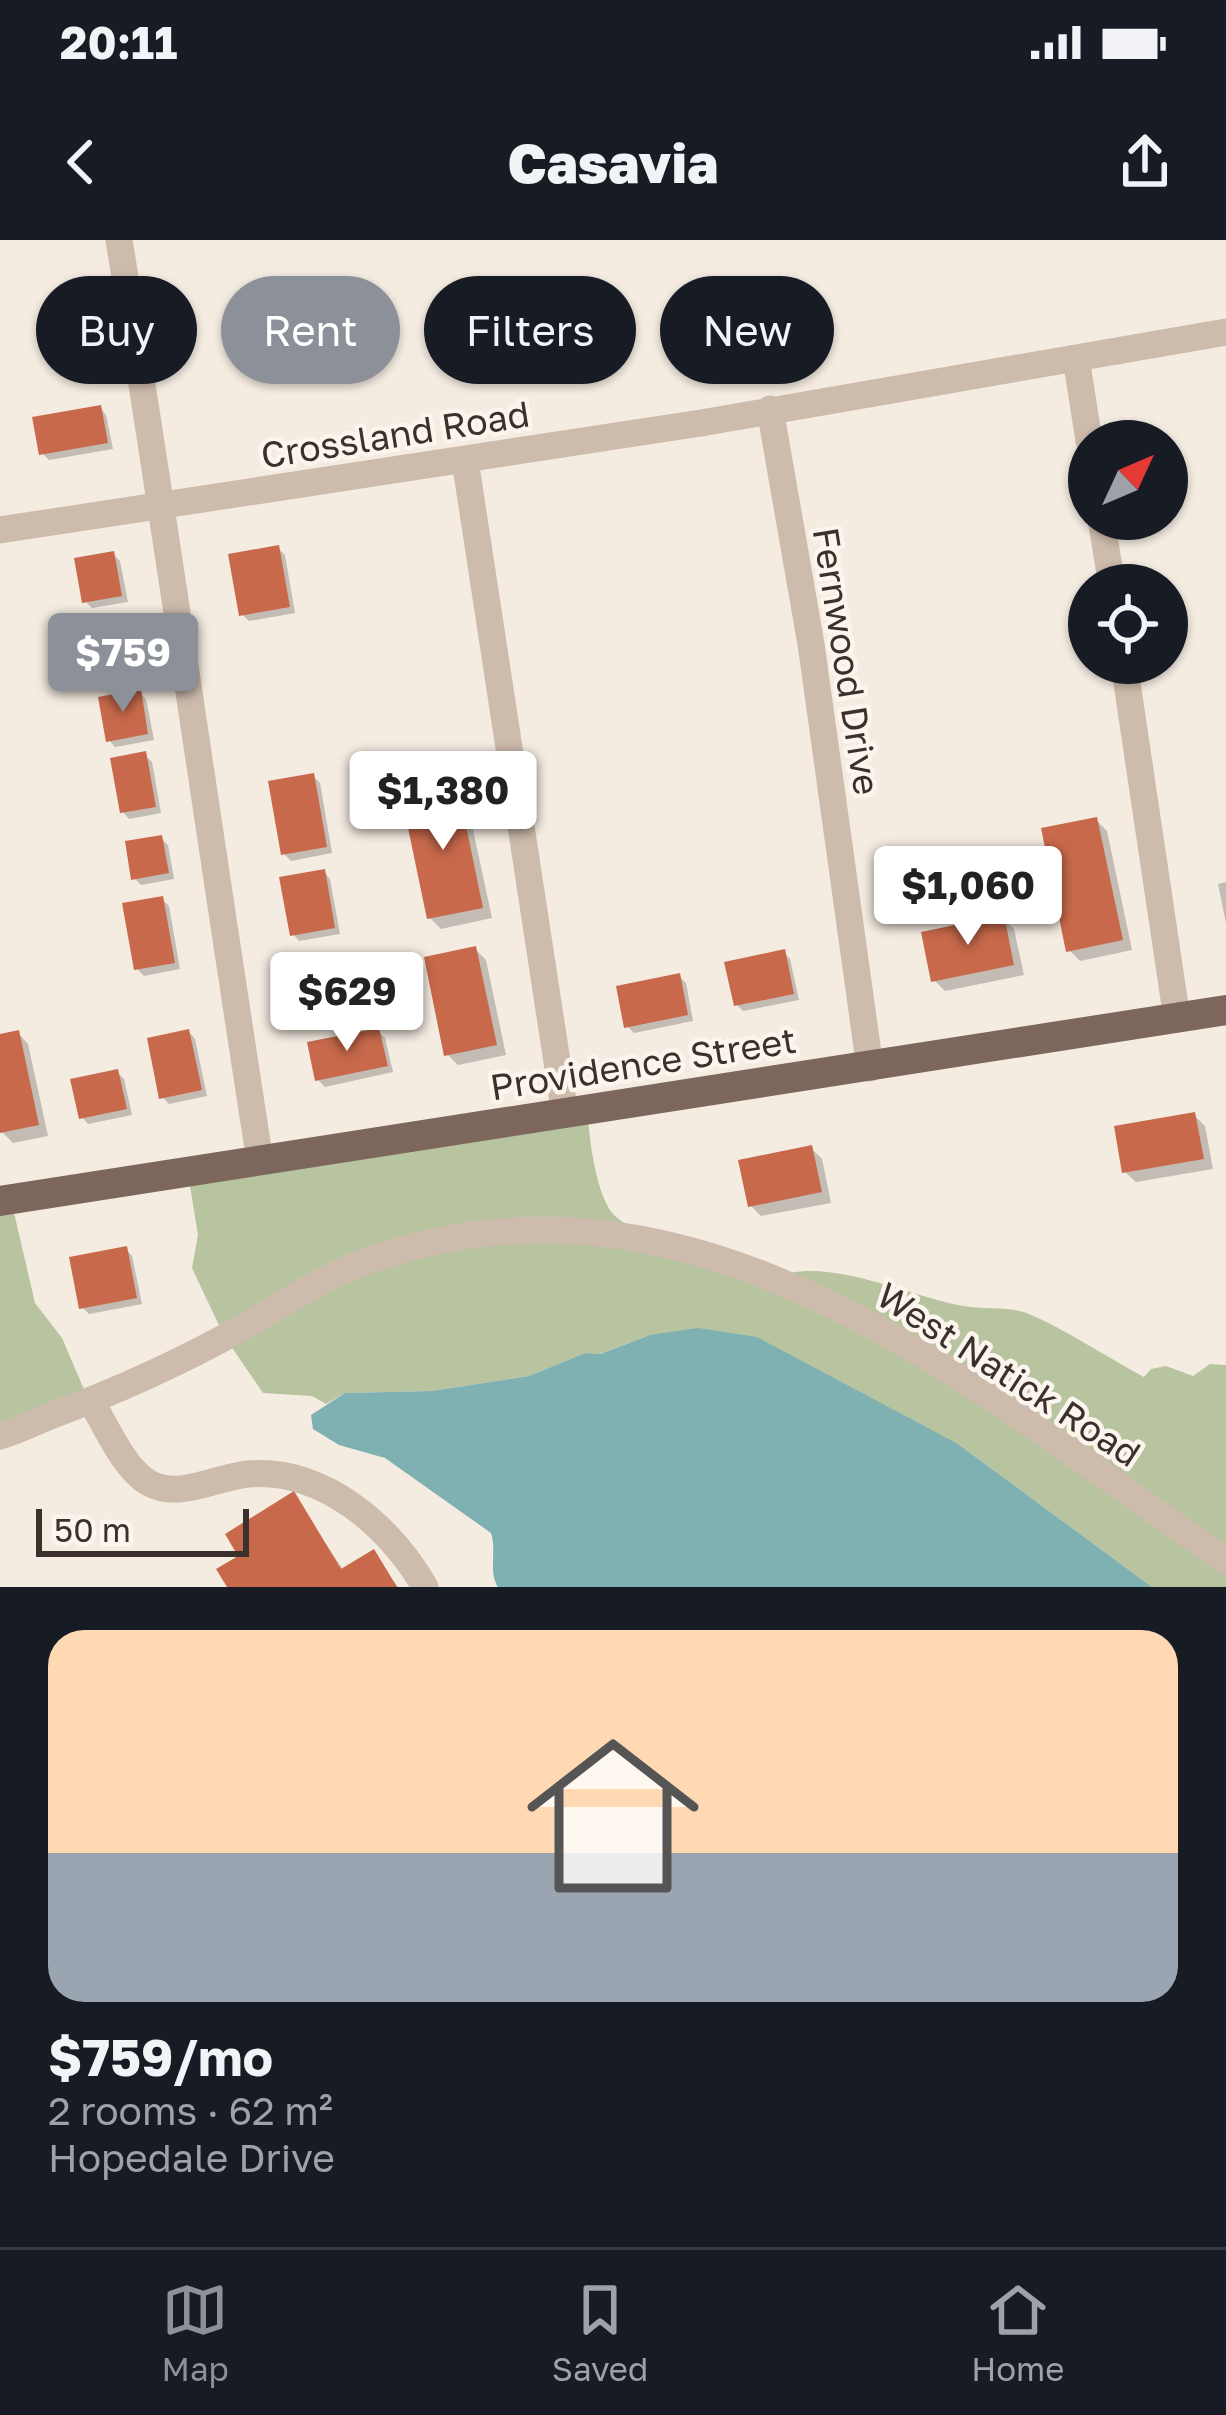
<!DOCTYPE html>
<html lang="en">
<head>
<meta charset="utf-8">
<style>
	body { margin:0; font-family:"Golos Text",sans-serif; background:#242831; color:#f1f3f6; height:100vh; display:flex; flex-direction:column; font-size:45px; white-space:nowrap }
	* { box-sizing:border-box; margin:0 }
	p { font-size:39px; color:#9ea1a6 }
	.icon { flex:none; width:66px; height:66px; fill:none; stroke:currentColor; stroke-width:2; stroke-linecap:round; stroke-linejoin:round }
	.map { position:relative; height:1347px; overflow:hidden }
	.sheet { display:flex; flex-direction:column; background:#171b24; flex:1 }
	.sheet>* { flex:none }
	.top-card { position:absolute; left:36px; top:36px; width:1155px; height:108px; display:flex; gap:24px }
	.needle { width:78px; rotate:46deg }
	.fabs { position:absolute; left:1068px; top:180px; display:grid; gap:24px }
	.fabs a { display:grid; place-items:center; width:120px; height:120px; border-radius:50%; background:#171b24; box-shadow:0 3px 9px #0004; font-size:60px }
	.scale { position:absolute; left:36px; bottom:30px; width:213px; box-sizing:border-box; padding-left:12px; border:6px solid #3b302b; border-top:0; font-size:33px; line-height:42px; white-space:nowrap; color:#3b302b; -webkit-text-stroke:9px #fbf5ee; paint-order:stroke }
	.price { position:absolute; translate:-50% -102px; padding:0 27px; border-radius:12px; background:#fff; color:#222; font-size:39px; line-height:78px; filter:drop-shadow(0 3px 6px #0008) }
	.price::after { content:''; position:absolute; left:50%; top:72px; width:36px; height:27px; margin-left:-18px; background:inherit; clip-path:polygon(0 0,100% 0,50% 100%) }
	.price.active { background:#8c9099; color:#fff }
	ul { padding:0; list-style:none }
	li { display:grid; align-content:center; gap:24px; height:636px; padding:0 48px }
	li span { display:grid; place-items:center; height:372px; border-radius:36px; color:#555 }
	li>.icon { margin-inline-start:auto }
	span .icon { width:216px; height:216px; fill:#fffc; stroke-width:1 }
	li b { font-size:51px }
	.pill { padding:0 42px; border-radius:54px; background:#171b24; box-shadow:0 3px 9px #0004; font-size:42px; line-height:108px }
	.pill.active { background:#8c9099; color:#fff }
	.status { display:flex; justify-content:space-between; align-items:center; height:84px; padding:0 60px; background:#171b24; direction:ltr }
	.status svg { height:33px; fill:currentColor }
	header { display:flex; justify-content:space-between; align-items:center; height:156px; padding:0 48px; background:#171b24; font-size:54px; font-weight:800 }
	.dock { display:flex; justify-content:space-around; align-items:center; height:168px; border-top:3px solid #363941; background:#171b24; font-size:33px; color:#9ea1a6 }
	.dock a { display:grid; justify-items:center; gap:6px }
	.dock .active { color:#8c9099 }
	.map>svg:first-child { display:block }
	.green { fill:#b8c4a0 }
	.water { fill:#7fb0b2 }
	.shadow { fill:#0003 }
	.building { fill:#c8694b }
	.lines { fill:none; stroke-linecap:round; stroke-linejoin:round }
	.minor { stroke:#cdbbac; stroke-width:27 }
	.major { stroke:#7d675c; stroke-width:30 }
	.labels { text-anchor:middle; dominant-baseline:central; stroke-width:9; stroke-linejoin:round; paint-order:stroke }
	.street-label { font-size:36px; fill:#3b302b; stroke:#fbf5ee }
</style>
</head>
<body>
<div class="status"><b>20:11</b><svg viewBox="0 0 49 12"><path d="M0 12V9h3v3zM5 12V6h3v6zM10 12V3h3v9zM15 12V0h3v12zM26 1h20v11H26zM47 4h2v5h-2z"/></svg></div>
<header><svg class="icon" aria-label="back" viewBox="0 0 24 24"><path d="M15 5l-7 7 7 7"/></svg>Casavia<svg class="icon" aria-label="share" viewBox="0 0 24 24"><path d="M12 15V3M7 8l5-5 5 5M5 13v7h14v-7"/></svg></header>
<div class="map">
<svg width="1226" height="1347" viewBox="0 0 1226 1347">
	<rect width="100%" height="100%" fill="#f4ebe1"/>
	<path class="green" d="M588 875C589 900 597 958 614 975 639 1000 737 1025 774 1038 824 1014 914 1058 964 1066 985 1070 1010 1066 1029 1074 1069 1091 1106 1117 1144 1137L1151 1129 1166 1126 1193 1136 1210 1124 1226 1125V1347H1152L958 1204 650 1095 599 1114 585 1113 529 1136 432 1151 345 1153 326 1164 312 1156 263 1153 224 1096 192 1028 198 995 188 934Z
		M0 962 12 964 35 1063 62 1098 89 1161 0 1194Z"/>
	<path class="water" d="M698 1088 757 1097 958 1204 1152 1347H498C488 1331 497 1311 491 1293L385 1218 339 1205 313 1189 311 1175 345 1153 432 1151 529 1136 585 1113 600 1114 650 1095Z"/>
	<path class="shadow" d="M100 168 106 175 113 209 49 220 42 213Z
		M278 308 285 315 295 373 249 381 242 374Z
		M113 314 120 321 128 362 92 368 85 361Z
		M126 378 133 384 140 421 93 430 86 423Z
		M140 453 146 459 154 500 115 507 109 500Z
		M145 515 152 522 161 573 129 579 123 572Z
		M313 536 320 543 332 613 291 621 284 614Z
		M457 551 467 562 492 678 441 689 430 678Z
		M1096 580 1107 591 1132 710 1080 721 1069 710Z
		M161 598 168 605 174 639 141 645 134 638Z
		M324 632 330 639 340 694 299 701 293 694Z
		M1226 642V683L1218 644Z
		M162 659 169 666 180 729 144 736 137 729Z
		M1003 678 1014 689 1024 735 945 751 934 740Z
		M475 709 486 720 506 815 458 825 447 814Z
		M784 712 790 719 799 760 743 771 737 765Z
		M679 736 686 743 693 781 634 793 627 786Z
		M378 791 385 798 393 832 325 847 318 840Z
		M189 792 195 799 207 856 169 864 162 857Z
		M18 793 28 804 48 896 13 903 2 892 0 883V797Z
		M117 832 124 839 132 875 88 884 82 877Z
		M1194 875 1205 886 1213 929 1136 942 1125 932Z
		M811 908 822 919 831 963 761 976 750 965Z
		M126 1009 132 1016 142 1064 89 1074 82 1067Z
		M293 1255 344 1331 373 1313 398 1347H231L242 1317Z"/>
	<path class="building" d="M101 165 108 203 39 215 32 177Z
		M279 305 290 367 239 376 228 314Z
		M114 311 122 356 82 363 74 318Z
		M127 374 135 415 83 425 76 384Z
		M141 449 148 494 106 502 98 457Z
		M146 511 156 567 120 573 110 518Z
		M314 533 327 607 281 615 268 541Z
		M458 547 483 668 427 679 402 559Z
		M1097 577 1123 700 1066 712 1041 588Z
		M162 595 169 633 131 640 125 601Z
		M325 629 335 688 290 696 279 637Z
		M163 656 175 723 134 730 122 663Z
		M1004 675 1014 725 931 742 921 692Z
		M476 706 497 805 444 816 424 717Z
		M785 709 794 754 734 766 724 722Z
		M680 733 688 775 624 788 616 746Z
		M379 788 388 826 315 841 307 802Z
		M189 789 202 850 159 859 147 798Z
		M19 790 39 885 0 893V794Z
		M118 829 127 869 79 879 70 839Z
		M1195 872 1204 919 1122 933 1114 886Z
		M812 905 822 952 748 967 738 920Z
		M127 1006 137 1058 79 1069 69 1017Z
		M294 1251 341 1329 374 1309 397 1347H227L216 1329 238 1316 225 1294Z"/>
	<g class="lines">
		<path class="minor" d="M119 0C169 307 212 614 260 921
			M1076 118 1089 201
			M770 169 811 404 870 828
			M465 220 565 874
			M1101 279 1112 345
			M0 290 701 183 1226 92
			M1124 423 1177 779
			M91 1161C106 1186 124 1229 149 1243 179 1260 216 1237 248 1234 323 1228 389 1285 425 1347
			M0 1196C18 1191 33 1183 50 1176 115 1152 179 1123 240 1089 279 1067 316 1041 359 1024 690 899 970 1145 1226 1321"/>
		<path class="major" d="M0 961 1226 770"/>
	</g>
	<g class="labels">
		<g class="street-label">
			<text transform="translate(395 194) rotate(-9)">Crossland Road</text>
			<text transform="translate(847 421) rotate(81)">Fernwood Drive</text>
			<text transform="translate(643 823) rotate(-9)">Providence Street</text>
			<text transform="translate(1009 1134) rotate(33)">West Natick Road</text>
		</g>
	</g>
</svg>
<div class="fabs">
<a><svg class="needle" viewBox="-14 -14 28 28"><path d="M0-13l5 13h-10z" fill="#e53935"/><path d="M0 13l5-13h-10z" fill="#9ea1a6"/></svg></a>
<a><svg class="icon" aria-label="locate" viewBox="0 0 24 24"><circle cx="12" cy="12" r="6"/><path d="M12 2v4M12 18v4M2 12h4M18 12h4"/></svg></a>
</div>
<div class="scale">50 m</div>
<b class="price active" style="left:123px;top:475px">$759</b>
<b class="price" style="left:443px;top:613px">$1,380</b>
<b class="price" style="left:968px;top:708px">$1,060</b>
<b class="price" style="left:347px;top:814px">$629</b>
<div class="top-card">
<a class="pill">Buy</a>
<a class="pill active">Rent</a>
<a class="pill">Filters</a>
<a class="pill">New</a>
</div>
</div>
<section class="sheet">
<ul>
<li><span style="background:linear-gradient(#ffd9b3 60%,#9aa5b1 0)"><svg class="icon" aria-label="home" viewBox="0 0 24 24"><path d="M3 11l9-7 9 7M6 9v11h12V9"/></svg></span><div><b>$759/mo</b><p>2 rooms · 62 m²</p><p>Hopedale Drive</p></div></li>
</ul>
</section>
<nav class="dock">
<a class="active"><svg class="icon" aria-label="map" viewBox="0 0 24 24"><path d="M3 6l6-2 6 2 6-2v14l-6 2-6-2-6 2zM9 4v14M15 6v14"/></svg>Map</a>
<a><svg class="icon" aria-label="saved" viewBox="0 0 24 24"><path d="M7 4h10v16l-5-4-5 4z"/></svg>Saved</a>
<a><svg class="icon" aria-label="home" viewBox="0 0 24 24"><path d="M3 11l9-7 9 7M6 9v11h12V9"/></svg>Home</a>
</nav>
</body>
</html>
